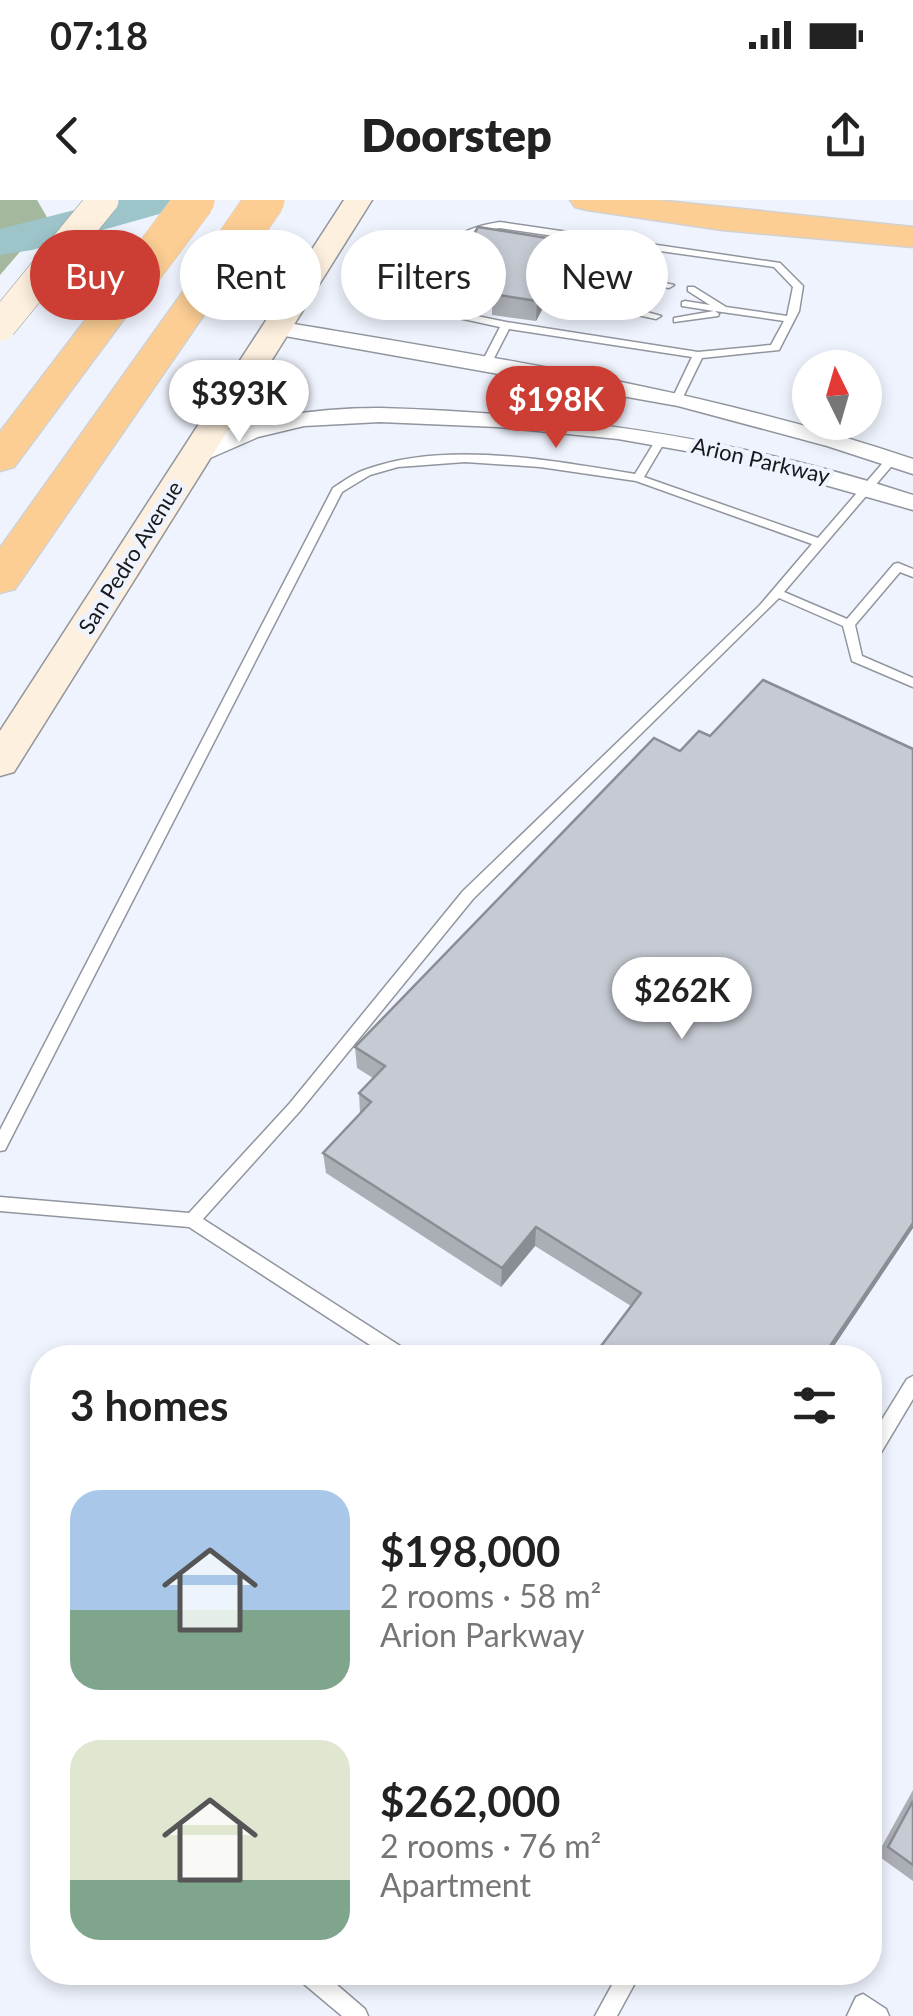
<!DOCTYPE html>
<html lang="en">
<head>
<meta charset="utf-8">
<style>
	body { margin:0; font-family:Lato,sans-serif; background:#f2f2f2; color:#222; height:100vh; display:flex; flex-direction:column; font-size:38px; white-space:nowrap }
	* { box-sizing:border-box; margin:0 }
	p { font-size:32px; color:#767676 }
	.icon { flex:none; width:55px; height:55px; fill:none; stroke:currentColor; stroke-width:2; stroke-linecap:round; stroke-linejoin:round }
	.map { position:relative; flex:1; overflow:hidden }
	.panel { position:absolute; left:30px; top:1145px; width:852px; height:640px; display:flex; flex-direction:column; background:#fff; border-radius:40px; box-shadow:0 5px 15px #0003 }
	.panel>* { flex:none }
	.guide { position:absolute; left:30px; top:30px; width:855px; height:90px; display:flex; gap:20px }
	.needle { width:65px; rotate:355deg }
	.buttons { position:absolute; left:792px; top:150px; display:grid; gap:20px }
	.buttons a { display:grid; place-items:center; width:90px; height:90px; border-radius:50%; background:#fff; box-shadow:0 5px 15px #0003; font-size:50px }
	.price { position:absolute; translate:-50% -85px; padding:0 22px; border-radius:35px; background:#fff; color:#222; font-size:32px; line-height:65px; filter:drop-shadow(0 2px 5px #0008) }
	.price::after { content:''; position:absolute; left:50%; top:60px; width:30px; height:22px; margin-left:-15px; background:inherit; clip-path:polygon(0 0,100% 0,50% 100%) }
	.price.on { background:#cc3e33; color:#fff }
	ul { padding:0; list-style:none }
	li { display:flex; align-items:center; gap:30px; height:250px; padding:0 40px }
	li span { display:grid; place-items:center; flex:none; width:280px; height:200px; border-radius:30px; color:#555 }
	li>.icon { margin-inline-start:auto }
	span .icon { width:120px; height:120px; fill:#fffc; stroke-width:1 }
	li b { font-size:42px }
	h2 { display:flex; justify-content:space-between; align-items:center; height:120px; padding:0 40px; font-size:42px }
	.tag { padding:0 35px; border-radius:45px; background:#fff; box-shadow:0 5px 15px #0003; font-size:35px; line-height:90px }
	.tag.on { background:#cc3e33; color:#fff }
	.status { display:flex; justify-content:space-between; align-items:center; height:70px; padding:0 50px; background:#fff; direction:ltr }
	.status svg { height:28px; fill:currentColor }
	header { display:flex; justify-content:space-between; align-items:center; height:130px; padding:0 40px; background:#fff; font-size:45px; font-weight:800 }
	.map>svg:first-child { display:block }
	.forest { fill:#a3b89d }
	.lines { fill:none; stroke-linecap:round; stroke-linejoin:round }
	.river { fill:#9cc4c9; fill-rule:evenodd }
	.lane-casing { stroke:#91959d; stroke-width:3 }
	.street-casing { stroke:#91959d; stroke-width:3 }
	.secondary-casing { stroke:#91959d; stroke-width:3 }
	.highway-casing { stroke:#d1d1d2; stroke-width:3 }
	.lane { fill:#fff; fill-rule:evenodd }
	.street { fill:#fff; fill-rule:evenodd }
	.secondary { fill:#fef0df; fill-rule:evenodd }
	.highway { fill:#fcce94; fill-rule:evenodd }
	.secondary-bridge-casing { stroke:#91959d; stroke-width:32; stroke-linecap:butt }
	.highway-bridge-casing { stroke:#d1d1d2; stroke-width:40; stroke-linecap:butt }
	.secondary-bridge { stroke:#fef0df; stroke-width:31 }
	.highway-bridge { stroke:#fcce94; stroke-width:39 }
	.wall { fill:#aaaeb5 }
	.shaded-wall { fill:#8b8d94 }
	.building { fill:#c6cad3; stroke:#8b8d94; stroke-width:2.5 }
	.labels { text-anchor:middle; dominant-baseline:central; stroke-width:9; stroke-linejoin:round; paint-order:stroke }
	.far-street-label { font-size:22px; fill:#17181c; stroke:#eff3fd }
</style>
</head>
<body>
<div class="status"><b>07:18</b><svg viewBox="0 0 49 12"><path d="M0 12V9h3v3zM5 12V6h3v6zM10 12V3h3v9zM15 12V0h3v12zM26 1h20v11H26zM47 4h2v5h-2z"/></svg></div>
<header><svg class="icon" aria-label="back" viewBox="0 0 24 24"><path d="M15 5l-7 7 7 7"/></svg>Doorstep<svg class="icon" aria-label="share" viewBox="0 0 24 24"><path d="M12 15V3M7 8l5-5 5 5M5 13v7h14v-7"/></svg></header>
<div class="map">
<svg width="913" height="1816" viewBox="0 0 913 1816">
	<rect width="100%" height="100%" fill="#eff3fd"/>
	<path class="forest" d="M0 0H37L48 19 0 75Z"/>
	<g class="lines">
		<path class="river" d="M114 0H184L177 9 32 50 0 55V29Z"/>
		<g class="lane-casing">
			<path id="lane" d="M500 22 780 63 803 86 799 111 779 150 702 158 682 199 677 202 672 199 692 157 509 129 490 166H482L481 164 500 127 431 112 417 92C442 49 447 30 500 22ZM500 28 644 49 629 87 634 90 637 89 640 83 669 88 674 85 642 78 653 50 774 67 793 87 787 116 726 107 694 87H688V91L710 105 685 101 682 102V106L714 111 674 118V122L718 116 719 114 715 111 784 121 771 145 698 152 506 122 438 108 427 92C448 56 455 35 500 28Z
				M629 98 634 101 636 109 661 116 656 119 628 113 624 101Z
				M662 235 667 238 644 277 818 338 888 257H896V261L784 392 847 419 894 364 898 363 913 369V377L900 372 855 425 862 456 913 478V487L852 461 843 426 779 398 473 699 300 911 203 1019 411 1153 413 1158H390L189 1027 0 1011V997L189 1013 290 903 463 691 760 405 812 344 636 281 540 267 465 262 398 267 370 275 342 292 5 950 0 951V930L333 288C344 281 354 273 367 269 448 240 552 261 635 274L657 238Z
				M913 1176V1199L876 1261 870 1263V1239L907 1179Z
				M295 1772H322L365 1809 368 1816H342L298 1779Z
				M619 1772H641L617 1816H595Z
				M863 1794 886 1809 889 1816H847L856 1797Z"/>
		</g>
		<g class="street-casing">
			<path id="street" d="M276 121C491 157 706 189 913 259V274L827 246 678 206 268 133 265 128 268 123Z
				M380 208C562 213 739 238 913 295V310L737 260 618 239 498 227 380 222 304 226 258 237 194 265 182 258C219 216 327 208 380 208Z"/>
		</g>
		<g class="secondary-casing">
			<path id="secondary" d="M344 0H372L14 572 0 576V531Z"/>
		</g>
		<g class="highway-casing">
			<path id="highway" d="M570 0H656L913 27V47L722 30 587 10 575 7Z
				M210 69 223 72 228 80 15 389 0 393V348L197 72Z
				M120 89 133 92 138 100 14 267 0 271V232L107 92Z"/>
		</g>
		<use href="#lane" class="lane"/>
		<use href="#street" class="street"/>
		<use href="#secondary" class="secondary"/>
		<use href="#highway" class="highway"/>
		<g class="secondary-bridge-casing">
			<path id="secondary-bridge" d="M1 125 103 0"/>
		</g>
		<g class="highway-bridge-casing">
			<path id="highway-bridge" d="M210 80 265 0
				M120 100 195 0"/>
		</g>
		<use href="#secondary-bridge" class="secondary-bridge"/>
		<use href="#highway-bridge" class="highway-bridge"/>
	</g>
	<path class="wall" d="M614 69 594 113 544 106 536 121 492 115V96L453 91V71Z
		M355 847 913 1028 826 1158H592L631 1106 535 1046 501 1087 326 973 323 953 360 913 359 893 373 878 357 868Z
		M913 1590V1681L877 1655Z"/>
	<path class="shaded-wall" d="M616 49 614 69 594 113 596 93Z
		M545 85 544 106 536 121 537 101Z
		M913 1023V1028L826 1158H822Z
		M536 1027 535 1046 501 1087 502 1068Z"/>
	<path class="building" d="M478 27 616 49 596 93 545 85 537 101 492 94 499 77 453 71Z
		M763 480 913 549V1023L822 1158H592L641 1093 536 1027 502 1068 323 953 371 902 359 893 385 866 355 847 654 538 680 551 699 531 710 536Z
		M913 1601V1665L888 1647Z"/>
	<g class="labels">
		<g class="far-street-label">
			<text transform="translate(761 260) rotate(13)">Arion Parkway</text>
			<text transform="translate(130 357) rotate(-58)">San Pedro Avenue</text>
		</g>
	</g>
</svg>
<div class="buttons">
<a><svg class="needle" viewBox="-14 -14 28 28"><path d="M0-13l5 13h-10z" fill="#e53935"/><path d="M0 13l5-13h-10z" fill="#767676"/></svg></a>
</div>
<b class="price" style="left:239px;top:245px">$393K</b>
<b class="price on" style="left:556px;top:251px">$198K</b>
<b class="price" style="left:682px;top:842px">$262K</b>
<div class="guide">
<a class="tag on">Buy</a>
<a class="tag">Rent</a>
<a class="tag">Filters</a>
<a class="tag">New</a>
</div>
<section class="panel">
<h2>3 homes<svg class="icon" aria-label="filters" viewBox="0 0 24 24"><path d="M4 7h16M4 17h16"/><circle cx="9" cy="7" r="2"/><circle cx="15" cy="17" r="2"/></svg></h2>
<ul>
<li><span style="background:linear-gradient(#a9c7e8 60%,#7fa58c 0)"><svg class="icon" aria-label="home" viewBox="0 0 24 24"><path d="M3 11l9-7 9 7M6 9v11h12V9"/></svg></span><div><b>$198,000</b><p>2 rooms · 58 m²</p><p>Arion Parkway</p></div></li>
<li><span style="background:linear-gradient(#dfe7d0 70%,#7fa58c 0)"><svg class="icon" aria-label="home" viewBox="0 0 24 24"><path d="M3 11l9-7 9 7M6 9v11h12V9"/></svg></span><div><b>$262,000</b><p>2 rooms · 76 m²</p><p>Apartment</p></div></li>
</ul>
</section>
</div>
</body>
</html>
